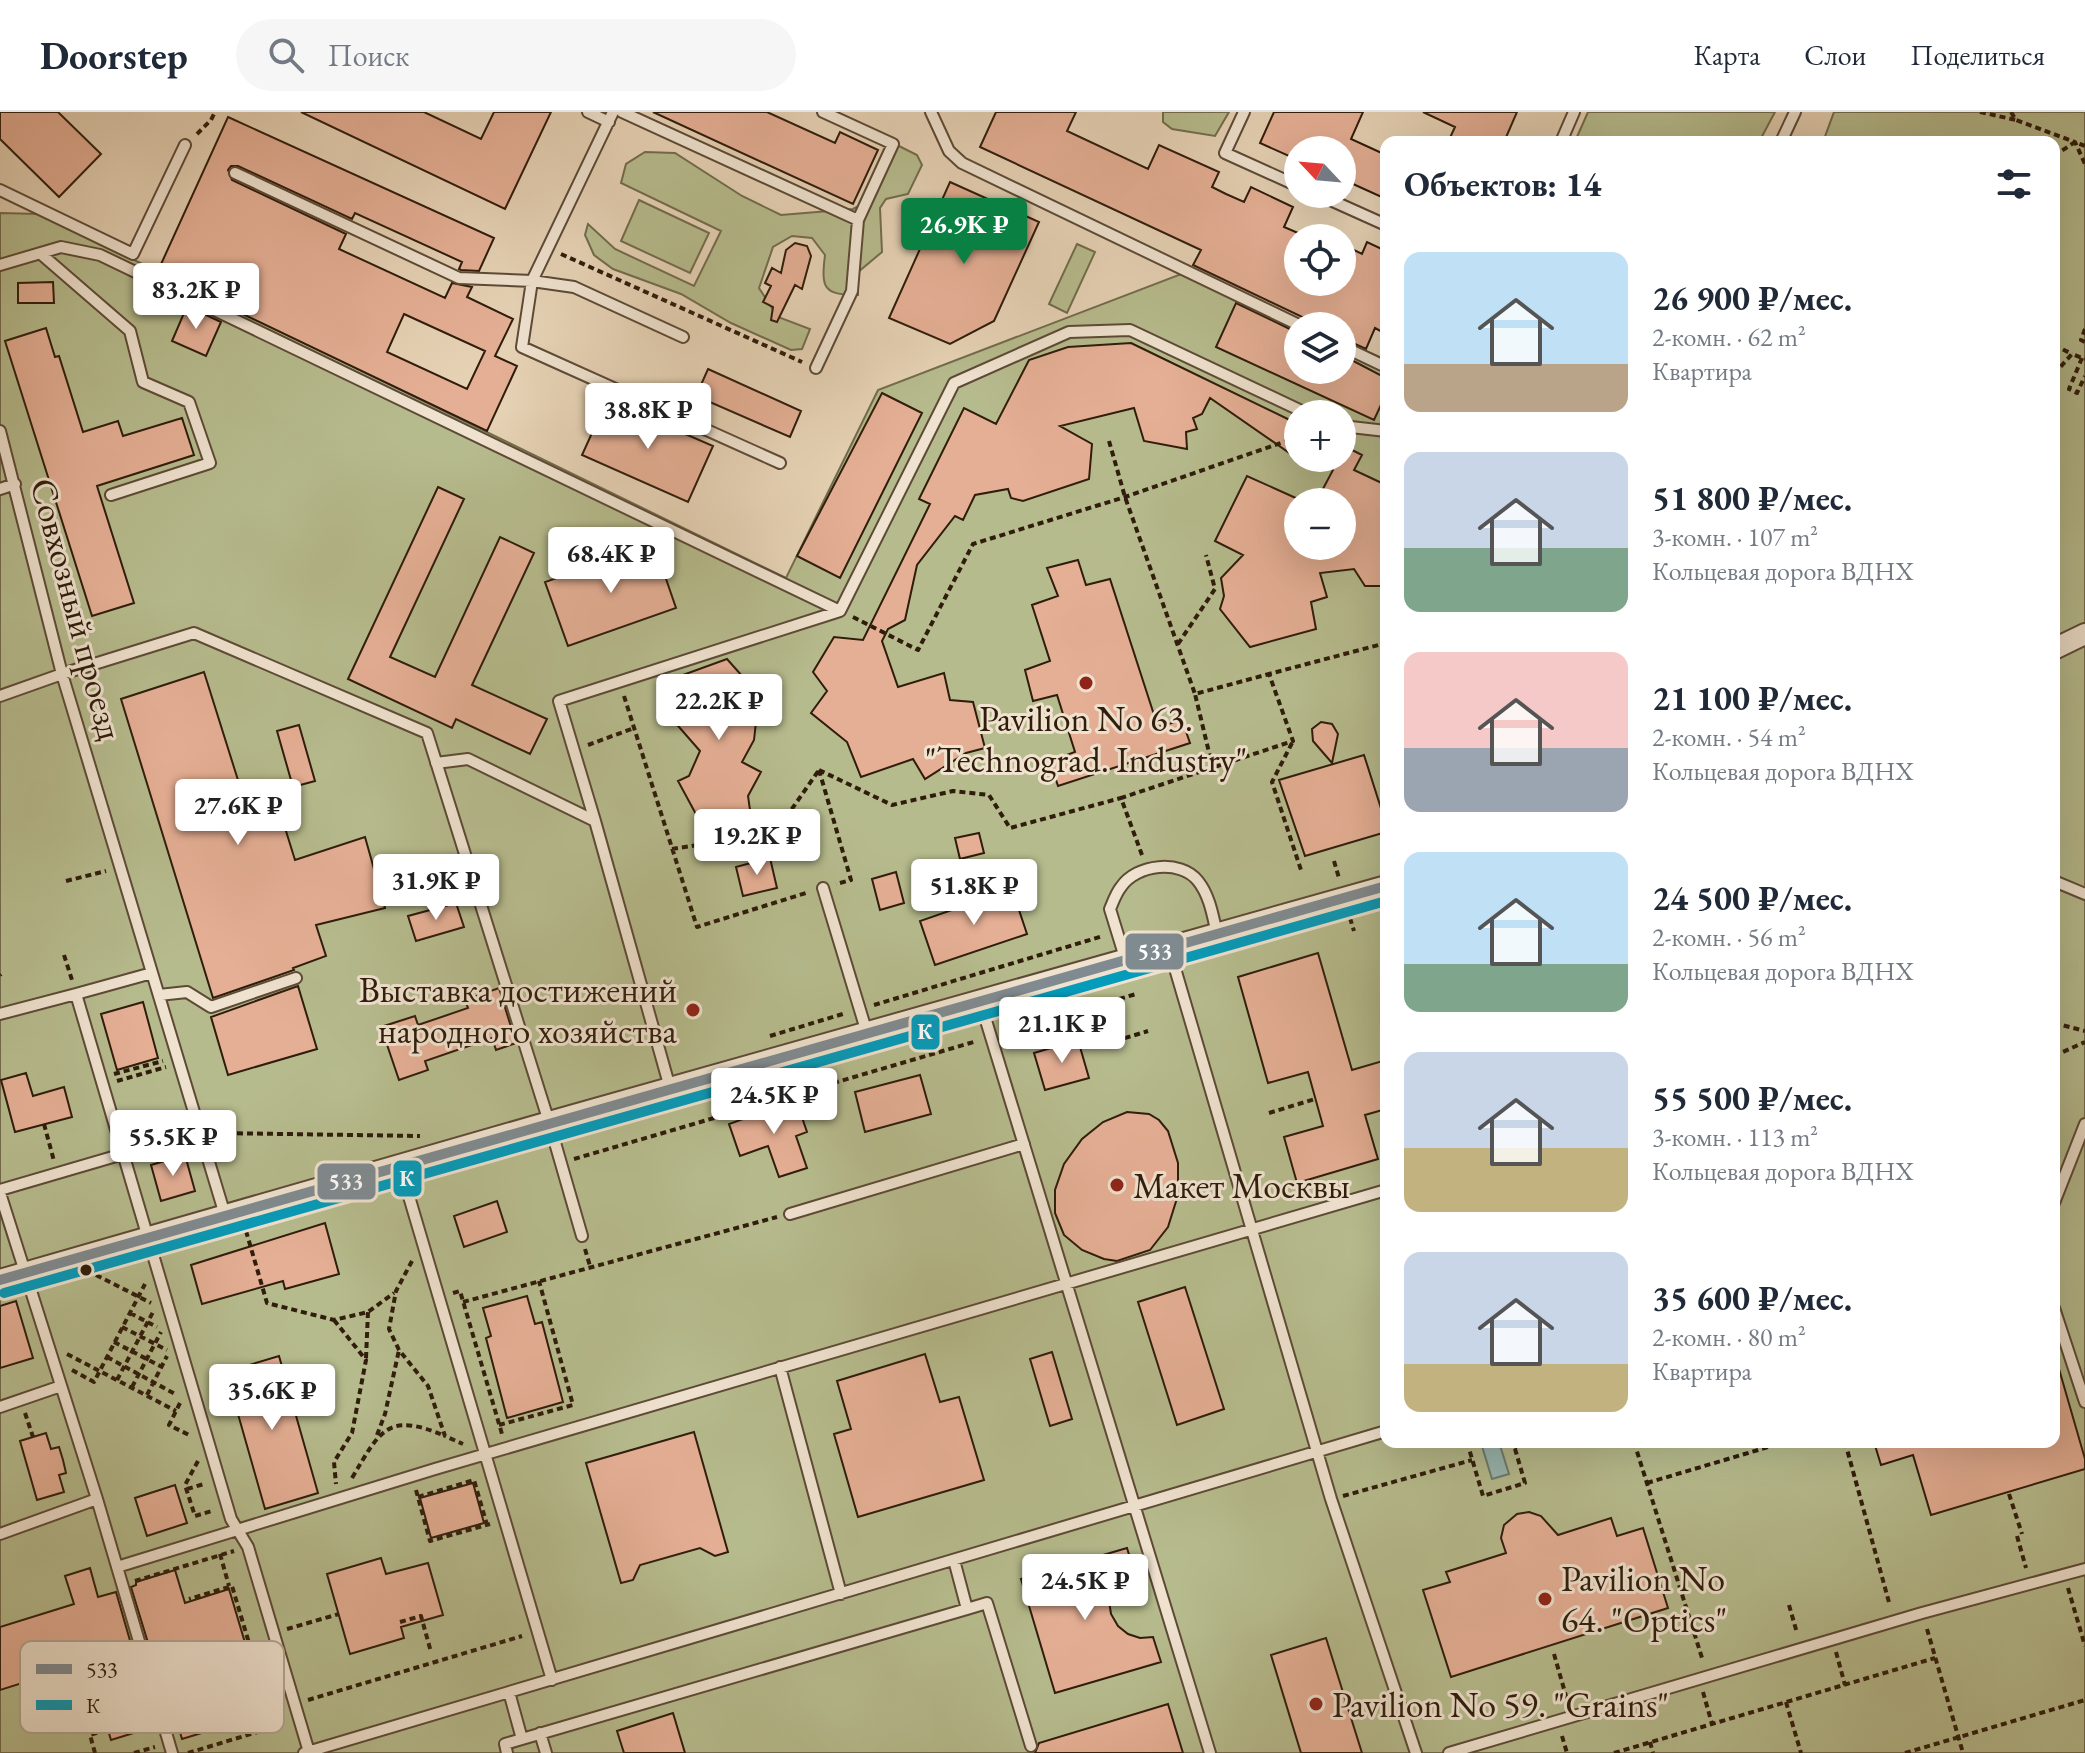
<!DOCTYPE html>
<html lang="ru">
<head>
<meta charset="utf-8">
<style>
	body { margin:0; font-family:"EB Garamond",serif; background:#f6f6f7; color:#1f2937; height:100vh; display:flex; flex-direction:column; font-size:30px; white-space:nowrap }
	* { box-sizing:border-box; margin:0 }
	p { font-size:26px; color:#747a83 }
	.icon { flex:none; width:44px; height:44px; fill:none; stroke:currentColor; stroke-width:2; stroke-linecap:round; stroke-linejoin:round }
	.map { position:relative; flex:1; overflow:hidden }
	.details { position:absolute; left:1380px; top:24px; width:680px; height:1312px; display:flex; flex-direction:column; background:#fff; border-radius:16px; box-shadow:0 8px 32px #0002 }
	.details>* { flex:none }
	.needle { width:52px; rotate:296deg }
	.tools { position:absolute; left:1284px; top:24px; display:grid; gap:16px }
	.tools a { display:grid; place-items:center; width:72px; height:72px; border-radius:50%; background:#fff; box-shadow:0 8px 32px #0002; font-size:40px }
	.price { position:absolute; translate:-50% -68px; padding:0 18px; border-radius:8px; background:#fff; color:#222; font-size:26px; line-height:52px; filter:drop-shadow(0 2px 4px #0008) }
	.price::after { content:''; position:absolute; left:50%; top:48px; width:24px; height:18px; margin-left:-12px; background:inherit; clip-path:polygon(0 0,100% 0,50% 100%) }
	.price.active { background:#0b8043; color:#fff }
	ul { padding:0; list-style:none }
	li { display:flex; align-items:center; gap:24px; height:200px; padding:0 24px }
	li span { display:grid; place-items:center; flex:none; width:224px; height:160px; border-radius:16px; color:#555 }
	li>.icon { margin-inline-start:auto }
	span .icon { width:96px; height:96px; fill:#fffc; stroke-width:1 }
	li b { font-size:34px }
	h2 { display:flex; justify-content:space-between; align-items:center; height:96px; padding:0 24px; font-size:34px }
	header { display:flex; align-items:center; gap:48px; box-sizing:border-box; height:112px; padding:0 40px; background:#fff; border-bottom:2px solid #e0e1e3 }
	header strong { font-size:38px }
	nav { display:flex; gap:44px; margin-inline-start:auto; font-size:28px }
	.search { width:560px; height:72px; background:#f6f6f7; display:flex; align-items:center; gap:20px; box-sizing:border-box; padding:0 28px; border-radius:44px; color:#747a83; font-size:30px }
	.map>svg:first-child { display:block }
	.green { fill:#b6bb8d; stroke:#726c4c; stroke-width:2; fill-rule:evenodd }
	.water { fill:#97b7b2; stroke:#6d796f; stroke-width:2 }
	.building { fill:#e5af95; stroke:#2f1c0b; stroke-width:2; fill-rule:evenodd }
	.lines { fill:none; stroke-linecap:round; stroke-linejoin:round }
	.lane-casing { stroke:#5d4a36; stroke-width:14 }
	.street-casing { stroke:#5d4a36; stroke-width:24 }
	.path { stroke:#2f1c0b; stroke-width:4; stroke-dasharray:6 4; stroke-linecap:butt }
	.lane { stroke:#efe2cf; stroke-width:10 }
	.street { stroke:#efe2cf; stroke-width:20 }
	.bus-1-casing { stroke:#efe2cf; stroke-width:16 }
	.bus-2-casing { stroke:#efe2cf; stroke-width:16 }
	.bus-1 { stroke:#808b91; stroke-width:10 }
	.bus-2 { stroke:#059bba; stroke-width:10 }
	.poi-dot { fill:#8f2418; stroke:#efe2cf; stroke-width:3 }
	.bus-dot { fill:#2f1c0b; stroke:#efe2cf; stroke-width:3 }
	.labels { text-anchor:middle; dominant-baseline:central; stroke-width:6; stroke-linejoin:round; paint-order:stroke }
	.street-label { font-size:36px; fill:#2f1c0b; stroke:#efe2cf }
	.poi-label { font-size:36px; fill:#2f1c0b; stroke:#efe2cf; text-anchor:start }
	.key { fill:#efe2cf; stroke:#b5a794; stroke-width:2 }
	.key-label { font-size:22px; fill:#2f1c0b }
	.line-badge { stroke:#efe2cf; stroke-width:3 }
	.badge-label { font-size:22px; text-anchor:middle; font-weight:bold; fill:#fff }
</style>
</head>
<body>
<header>
<strong>Doorstep</strong>
<div class="search"><svg class="icon" aria-label="search" viewBox="0 0 24 24"><circle cx="10" cy="10" r="6"/><path d="M15 15l6 6"/></svg>Поиск</div>
<nav><a>Карта</a><a>Слои</a><a>Поделиться</a></nav>
</header>
<div class="map">
<svg width="2085" height="1641" viewBox="0 0 2085 1641">
	<rect width="100%" height="100%" fill="#e6d2b5"/>
	<filter id="stains"><feTurbulence type="fractalNoise" baseFrequency=".0025" numOctaves="4"/><feColorMatrix values="0 0 0 0 .2 0 0 0 0 .09 0 0 0 0 .02 0 0 0 .5 -.17"/></filter>
	<radialGradient id="worn" r=".72"><stop offset=".6" stop-color="#630" stop-opacity="0"/><stop offset="1" stop-color="#630" stop-opacity=".3"/></radialGradient>
	<path class="green" d="M1163 0H1229L1215 24 1172 17 1163 10Z
		M1588 0H1775L1759 30H1579L1576 27Z
		M1834 0H2085V1641H0V101L40 102 786 466 878 278 1189 159 1310 214H1298V258H1342V228L1386 248V1330H2054V30H1823ZM1298 302H1342V346H1298ZM1298 390H1342V434H1298Z
		M897 33 917 43 922 53 908 82 886 87 880 96 882 140 857 161 858 183C823 183 821 176 825 143L812 126 792 124 773 135 759 176 778 205 810 217 802 237 791 238 731 211 681 182 613 157 594 143 585 123 588 112 615 137 694 174 721 119 621 71 626 52 645 40 675 41 742 84 781 103 853 97 864 91Z
		M639 88 709 121 690 161 621 129Z
		M1077 132 1095 140 1067 201 1049 192Z"/>
	<path class="water" d="M1499 1330 1509 1362 1492 1367 1481 1331Z"/>
	<path class="building" d="M0 0H58L101 42 59 85 0 27Z
		M301 0H424L481 27 494 0H551L505 97Z
		M653 0H767L835 31 840 20 878 38 853 92Z
		M996 0H1076L1067 19 1148 57 1159 33 1219 60 1212 75 1226 82 1244 90 1251 75 1293 95 1284 115 1298 121V170H1342V132L1362 142 1367 130 1386 139V222L1375 216 1366 237 1342 226V214H1321L1193 153 1201 138 980 35Z
		M1274 0H1363L1351 27 1386 43V87L1342 67V38H1298V48L1260 31Z
		M1423 0H1517L1504 30H1448L1455 15Z
		M228 5 494 126 479 159 461 158 459 157 462 150 355 101 352 107 238 54H231L228 58 232 68 346 122 339 137 445 186 452 171 472 175 467 185 513 207 495 244 517 254 487 319 157 161ZM404 202 485 239 467 277 387 240Z
		M950 70 1039 110 994 209 950 232 889 206Z
		M795 131 807 134 811 144 802 177 795 173 777 210 771 208 773 195 763 190 771 174 765 171 772 156 781 161 786 138Z
		M53 170 54 191H18V171Z
		M1236 191 1298 221V258H1342V243L1386 266V282L1374 308 1216 235Z
		M187 194 221 210 206 244 172 229Z
		M46 216 55 245 59 244 83 320 118 309 123 324 182 306 194 343 97 374 134 491 92 504 5 229Z
		M1131 231 1298 312V347L1210 286 1202 302 1193 306 1197 317 1186 320 1187 337 1144 329 1134 296 1060 314 1092 332 1089 367 1023 389 1011 386 1008 377 975 383 963 408 955 404 917 453 905 508 888 517 882 529 898 575 944 561 950 588 973 590 985 636 966 641 925 667 913 647 861 665 847 630 811 601 827 579 813 560 834 525 863 528 930 392 919 387 964 296 996 312 1029 248 1068 235Z
		M708 257 801 299 790 325 696 284Z
		M882 281 922 301 840 466 797 444Z
		M607 288 713 334 688 390 582 343Z
		M1342 333 1362 343 1354 358 1386 373V474H1365L1354 457 1320 461 1327 485 1311 490 1316 517 1250 535 1220 497 1224 484 1221 466 1243 443 1215 429 1247 364 1298 387V434H1342V390H1316L1333 358 1321 346H1342Z
		M438 375 464 387 390 545 435 565 500 425 534 441 472 573 547 607 530 642 456 607 452 616 348 567Z
		M654 432 676 496 568 534 545 470Z
		M1078 448 1086 473 1110 467 1158 615 1182 608 1190 631 1058 674 1050 649 1075 640 1057 583 1033 589 1025 558 1050 549 1032 493 1058 484 1047 456Z
		M727 547 759 583 754 628 742 650 761 660 748 684 751 705 703 715 678 669 689 664 700 639 672 607 691 585 680 564Z
		M204 560 243 684 272 674 295 748 365 725 385 796 316 813 326 844 293 856 294 858 213 886 121 587Z
		M1321 610 1332 612 1338 622 1332 651 1313 629 1312 617Z
		M299 613 315 669 293 675 277 619Z
		M1364 643 1386 712V720L1305 744 1279 668Z
		M979 721 984 741 960 747 955 726Z
		M770 746 777 776 743 784 736 755Z
		M896 760 904 791 880 798 872 767Z
		M1012 777 1027 822 935 853 920 809Z
		M456 791 464 815 416 829 408 804Z
		M1318 841 1352 958 1386 948V997L1365 1003 1378 1047 1297 1071 1284 1025 1323 1014 1308 960 1268 971 1238 865Z
		M298 874 317 937 228 963 211 905Z
		M499 876 516 931 496 938 492 926 425 949 428 958 399 968 381 915 415 904 418 913 468 896 465 888Z
		M143 890 158 946 117 958 101 902Z
		M1078 928 1089 966 1045 978 1034 941Z
		M26 961 33 984 64 975 72 1005 15 1020 1 968Z
		M920 963 931 1002 865 1020 855 980Z
		M796 988 807 1020 796 1024 807 1056 779 1065 768 1034 740 1044 729 1012Z
		M1127 1000 1149 1002 1159 1008 1168 1019 1178 1051V1083L1168 1115 1150 1138 1117 1149 1104 1147 1082 1138 1064 1123 1055 1101V1078L1064 1052 1082 1027 1103 1010Z
		M185 1043 195 1079 161 1089 151 1053Z
		M497 1089 507 1120 464 1135 454 1104Z
		M325 1111 339 1162 285 1177 283 1169 202 1192 191 1153Z
		M1185 1175 1224 1297 1177 1313 1138 1190Z
		M527 1184 535 1212 542 1210 563 1290 507 1306 486 1226 491 1224 483 1196Z
		M16 1189 33 1246 0 1256V1194Z
		M1052 1240 1072 1307 1050 1314 1030 1247Z
		M925 1242 940 1290 959 1285 984 1368 858 1405 834 1322 851 1317 837 1269Z
		M279 1244 318 1381 265 1397 226 1260Z
		M2059 1257 2085 1347V1357L1931 1403 1913 1343 1881 1353 1874 1330H2054V1258Z
		M694 1320 728 1440 715 1444 700 1436 640 1453 633 1468 621 1471 586 1351Z
		M46 1321 51 1337 59 1335 63 1348 66 1361 59 1363 64 1380 37 1388 20 1329Z
		M473 1371 484 1411 431 1426 420 1386Z
		M175 1373 187 1411 147 1424 135 1386Z
		M1529 1400 1541 1404 1558 1423 1611 1406 1617 1424 1643 1416 1668 1496 1451 1565 1423 1478 1450 1470 1446 1460 1506 1441 1501 1426 1504 1413 1517 1402Z
		M1127 1436 1134 1459 1121 1466 1113 1476 1109 1489 1111 1502 1118 1514 1128 1522 1140 1526 1153 1525 1161 1550 1055 1581 1021 1467Z
		M381 1446 386 1462 428 1451 443 1503 401 1515 404 1526 350 1542 327 1462Z
		M90 1456 98 1485 116 1480 133 1539 117 1544 140 1619 111 1628 104 1605 109 1604 92 1549 0 1578V1515L74 1492 65 1464Z
		M175 1458 185 1491 229 1477 265 1598 259 1599 262 1610 243 1616 241 1609 182 1627 154 1532 149 1534 131 1475 136 1473V1470Z
		M1326 1526 1362 1641H1301L1271 1543Z
		M1168 1592 1183 1641H1035L1039 1631Z
		M673 1601 685 1641H624L617 1619Z"/>
	<g class="lines">
		<g class="lane-casing">
			<path id="lane" d="M588 0 609 10
				M613 0 532 169 522 235 780 351
				M622 0 858 108
				M931 0 949 39 962 51 1301 214
				M1244 0 1225 41 1298 74
				M1561 30 1574 0
				M1781 30 1795 0
				M235 61 459 166 532 169 574 175 683 225
				M0 78 133 142 185 33
				M1317 82 1386 113
				M41 142 130 219 143 270 189 290 210 351 111 383
				M0 153 61 135 100 143 840 499
				M1342 234 1386 255
				M816 256 852 179 858 108 893 32 823 0
				M1342 314 1386 319
				M0 319 62 562 225 1103
				M0 377 15 372
				M0 584 62 562 194 521 427 621 549 1010 582 1124
				M436 651 468 647 595 709 670 976
				M595 709 559 589 840 499 954 271 1069 220 1130 218 1308 302
				M2054 769 2085 782
				M823 776 867 921
				M1169 836 1331 1387 1416 1641
				M1126 849 1110 797C1113 790 1116 781 1121 775 1136 752 1181 747 1198 769 1210 784 1213 805 1217 822
				M152 861 76 882 231 1407 248 1435 309 1640
				M159 883 187 880 211 895 296 866
				M980 889 1210 1641
				M0 902 76 882
				M400 1054 552 1568
				M0 1078 123 1042
				M0 1081 97 1387 172 1641
				M2054 1091 2085 1012
				M790 1102 1024 1032
				M2054 1196 2085 1290
				M780 1255 841 1482
				M0 1295 61 1274
				M0 1422 97 1387
				M117 1455 435 1357 1386 1078
				M967 1497 987 1491 1031 1634
				M509 1580 522 1627 967 1497 954 1448
				M540 1621 546 1641
				M304 1641 1386 1319
				M507 1641 505 1632 522 1627
				M1449 1641 1922 1501 2085 1457"/>
		</g>
		<g class="street-casing">
			<path id="street" d="M2054 537 2085 522
				M0 1168 549 1010 1386 774"/>
		</g>
		<path class="path" d="M1980 0 2016 8
			M2011 0 2016 8 2075 30 2085 52
			M197 22 211 8 215 0
			M2054 44 2075 30 2085 34
			M561 142 802 250
			M2085 217 2081 228 2085 230
			M2054 233 2072 242
			M2082 246 2069 277 2077 281 2085 264
			M2054 262 2072 242 2085 247
			M1109 329 1125 385 1195 582
			M853 505 918 538 973 432 1125 385 1298 325
			M1178 532 1215 477 1206 443
			M624 584 697 815 809 780
			M1292 631 1272 670 1301 758
			M588 633 634 616
			M1213 657 1195 582 1269 562
			M819 658 851 768 836 772
			M819 658 892 693 953 679 989 683 1010 716 1121 686
			M672 737 755 724 787 704 819 658
			M1142 743 1121 686 1293 629 1269 562 1386 531
			M1334 749 1339 766
			M66 769 106 759
			M1350 806 1354 819
			M64 843 72 868
			M0 863 1 862
			M874 893 1103 824
			M2054 911 2085 919
			M1004 921 1136 882
			M770 924 846 901
			M1096 935 1148 919
			M2054 944 2085 930
			M114 962 163 949
			M117 969 166 955
			M1269 1001 1315 987
			M44 1012 54 1049
			M217 1021 420 1024
			M159 1033 164 1049
			M136 1040 185 1025
			M574 1047 977 929
			M246 1119 267 1191 334 1208 368 1200 394 1181
			M585 1137 590 1154
			M412 1149 396 1179 389 1217 399 1238 428 1274 445 1324 463 1332
			M96 1163 151 1191
			M453 1181 460 1179 502 1322
			M463 1190 777 1105
			M130 1201 157 1215
			M334 1208 366 1248 352 1321 334 1350 336 1372
			M122 1215 167 1238
			M114 1230 162 1255
			M67 1242 176 1299
			M107 1245 177 1283
			M366 1246 368 1200
			M72 1258 94 1270 145 1172
			M117 1268 153 1200
			M132 1275 161 1220
			M147 1283 167 1244
			M180 1291 169 1313 189 1323
			M25 1301 33 1325
			M499 1313 573 1293 539 1169
			M377 1323 385 1302 399 1238
			M1467 1330 1483 1384 1525 1371 1513 1330
			M1634 1330 1703 1549
			M1845 1330 1890 1494
			M1514 1335 1529 1330
			M198 1349 185 1373 195 1404 212 1399
			M352 1366C380 1319 387 1299 445 1324
			M1647 1371 1785 1330
			M187 1377 204 1372
			M416 1378 430 1429 490 1412
			M2009 1382 2022 1422
			M1343 1384 1472 1348
			M418 1385 474 1368 487 1413
			M2017 1424 2026 1456
			M220 1442 229 1474
			M135 1469 234 1439
			M2068 1476 2085 1534
			M1789 1493 1797 1521
			M400 1510 421 1504 431 1540
			M287 1517 339 1502
			M1927 1517 1963 1641
			M1836 1540 1845 1573
			M1554 1542 1568 1591
			M1703 1580 1712 1612
			M308 1588 522 1524
			M1786 1590 1801 1641
			M1562 1624 1567 1641
			M1650 1630 1653 1641
			M95 1641 90 1623 100 1620
			M134 1641 155 1635
			M188 1641 274 1615 232 1474 189 1487
			M1614 1641 1935 1546
			M1905 1641 2085 1588"/>
		<use href="#lane" class="lane"/>
		<use href="#street" class="street"/>
		<g class="bus-1-casing">
			<path id="bus-1" d="M0 1168 1386 774"/>
		</g>
		<g class="bus-2-casing">
			<path id="bus-2" d="M4 1181 1386 789"/>
		</g>
		<use href="#bus-1" class="bus-1"/>
		<use href="#bus-2" class="bus-2"/>
	</g>
	<g class="poi-dot">
		<circle cx="1086" cy="571" r="8"/>
		<circle cx="693" cy="898" r="8"/>
		<circle cx="1117" cy="1073" r="8"/>
		<circle cx="1545" cy="1487" r="8"/>
		<circle cx="1316" cy="1592" r="8"/>
	</g>
	<circle class="bus-dot" cx="86" cy="1158" r="7"/>
	<g class="labels">
		<g class="street-label">
			<text transform="translate(77 497) rotate(75)">Совхозный проезд</text>
		</g>
		<g class="poi-label">
			<text x="1086" y="606" text-anchor="middle">Pavilion No 63.<tspan x="1086" dy="41">"Technograd. Industry"</tspan></text>
			<text x="677" y="877" text-anchor="end">Выставка достижений<tspan x="677" dy="41">народного хозяйства</tspan></text>
			<text x="1133" y="1073">Макет Москвы</text>
			<text x="1561" y="1466">Pavilion No<tspan x="1561" dy="41">64. "Optics"</tspan></text>
			<text x="1332" y="1592">Pavilion No 59. "Grains"</text>
		</g>
	</g>
	<rect x="20" y="1529" width="264" height="92" rx="12" class="key"/>
	<rect x="36" y="1552" width="36" height="10" fill="#808b91"/>
	<rect x="36" y="1588" width="36" height="10" fill="#059bba"/>
	<g class="key-label">
		<text x="86" y="1565">533</text>
		<text x="86" y="1601">К</text>
	</g>
	<g class="line-badge">
		<rect x="1124" y="820" width="61" height="39" rx="8" fill="#808b91"/>
		<rect x="910" y="901" width="31" height="38" rx="8" fill="#059bba"/>
		<rect x="392" y="1047" width="31" height="39" rx="8" fill="#059bba"/>
		<rect x="316" y="1050" width="61" height="39" rx="8" fill="#808b91"/>
	</g>
	<g class="badge-label">
		<text x="1155" y="847">533</text>
		<text x="925" y="927">К</text>
		<text x="407" y="1074">К</text>
		<text x="346" y="1077">533</text>
	</g>
	<rect width="100%" height="100%" filter="url(#stains)"/>
	<rect width="100%" height="100%" fill="url(#worn)"/>
</svg>
<div class="tools">
<a><svg class="needle" viewBox="-14 -14 28 28"><path d="M0-13l5 13h-10z" fill="#e53935"/><path d="M0 13l5-13h-10z" fill="#747a83"/></svg></a>
<a><svg class="icon" aria-label="locate" viewBox="0 0 24 24"><circle cx="12" cy="12" r="6"/><path d="M12 2v4M12 18v4M2 12h4M18 12h4"/></svg></a>
<a><svg class="icon" aria-label="layers" viewBox="0 0 24 24"><path d="M12 4l9 5-9 5-9-5zM3 14l9 5 9-5"/></svg></a>
<a>+</a>
<a>−</a>
</div>
<b class="price active" style="left:964px;top:154px">26.9K ₽</b>
<b class="price" style="left:196px;top:219px">83.2K ₽</b>
<b class="price" style="left:648px;top:339px">38.8K ₽</b>
<b class="price" style="left:611px;top:483px">68.4K ₽</b>
<b class="price" style="left:719px;top:630px">22.2K ₽</b>
<b class="price" style="left:238px;top:735px">27.6K ₽</b>
<b class="price" style="left:757px;top:765px">19.2K ₽</b>
<b class="price" style="left:436px;top:810px">31.9K ₽</b>
<b class="price" style="left:974px;top:815px">51.8K ₽</b>
<b class="price" style="left:1062px;top:953px">21.1K ₽</b>
<b class="price" style="left:774px;top:1024px">24.5K ₽</b>
<b class="price" style="left:173px;top:1066px">55.5K ₽</b>
<b class="price" style="left:272px;top:1320px">35.6K ₽</b>
<b class="price" style="left:1085px;top:1510px">24.5K ₽</b>
<section class="details">
<h2>Объектов: 14<svg class="icon" aria-label="filters" viewBox="0 0 24 24"><path d="M4 7h16M4 17h16"/><circle cx="9" cy="7" r="2"/><circle cx="15" cy="17" r="2"/></svg></h2>
<ul>
<li><span style="background:linear-gradient(#bfe0f5 70%,#b9a48a 0)"><svg class="icon" aria-label="home" viewBox="0 0 24 24"><path d="M3 11l9-7 9 7M6 9v11h12V9"/></svg></span><div><b>26 900 ₽/мес.</b><p>2-комн. · 62 m²</p><p>Квартира</p></div></li>
<li><span style="background:linear-gradient(#c9d6e8 60%,#7fa58c 0)"><svg class="icon" aria-label="home" viewBox="0 0 24 24"><path d="M3 11l9-7 9 7M6 9v11h12V9"/></svg></span><div><b>51 800 ₽/мес.</b><p>3-комн. · 107 m²</p><p>Кольцевая дорога ВДНХ</p></div></li>
<li><span style="background:linear-gradient(#f6c9c9 60%,#9aa5b1 0)"><svg class="icon" aria-label="home" viewBox="0 0 24 24"><path d="M3 11l9-7 9 7M6 9v11h12V9"/></svg></span><div><b>21 100 ₽/мес.</b><p>2-комн. · 54 m²</p><p>Кольцевая дорога ВДНХ</p></div></li>
<li><span style="background:linear-gradient(#bfe0f5 70%,#7fa58c 0)"><svg class="icon" aria-label="home" viewBox="0 0 24 24"><path d="M3 11l9-7 9 7M6 9v11h12V9"/></svg></span><div><b>24 500 ₽/мес.</b><p>2-комн. · 56 m²</p><p>Кольцевая дорога ВДНХ</p></div></li>
<li><span style="background:linear-gradient(#c9d6e8 60%,#c2b280 0)"><svg class="icon" aria-label="home" viewBox="0 0 24 24"><path d="M3 11l9-7 9 7M6 9v11h12V9"/></svg></span><div><b>55 500 ₽/мес.</b><p>3-комн. · 113 m²</p><p>Кольцевая дорога ВДНХ</p></div></li>
<li><span style="background:linear-gradient(#c9d6e8 70%,#c2b280 0)"><svg class="icon" aria-label="home" viewBox="0 0 24 24"><path d="M3 11l9-7 9 7M6 9v11h12V9"/></svg></span><div><b>35 600 ₽/мес.</b><p>2-комн. · 80 m²</p><p>Квартира</p></div></li>
</ul>
</section>
</div>
</body>
</html>
